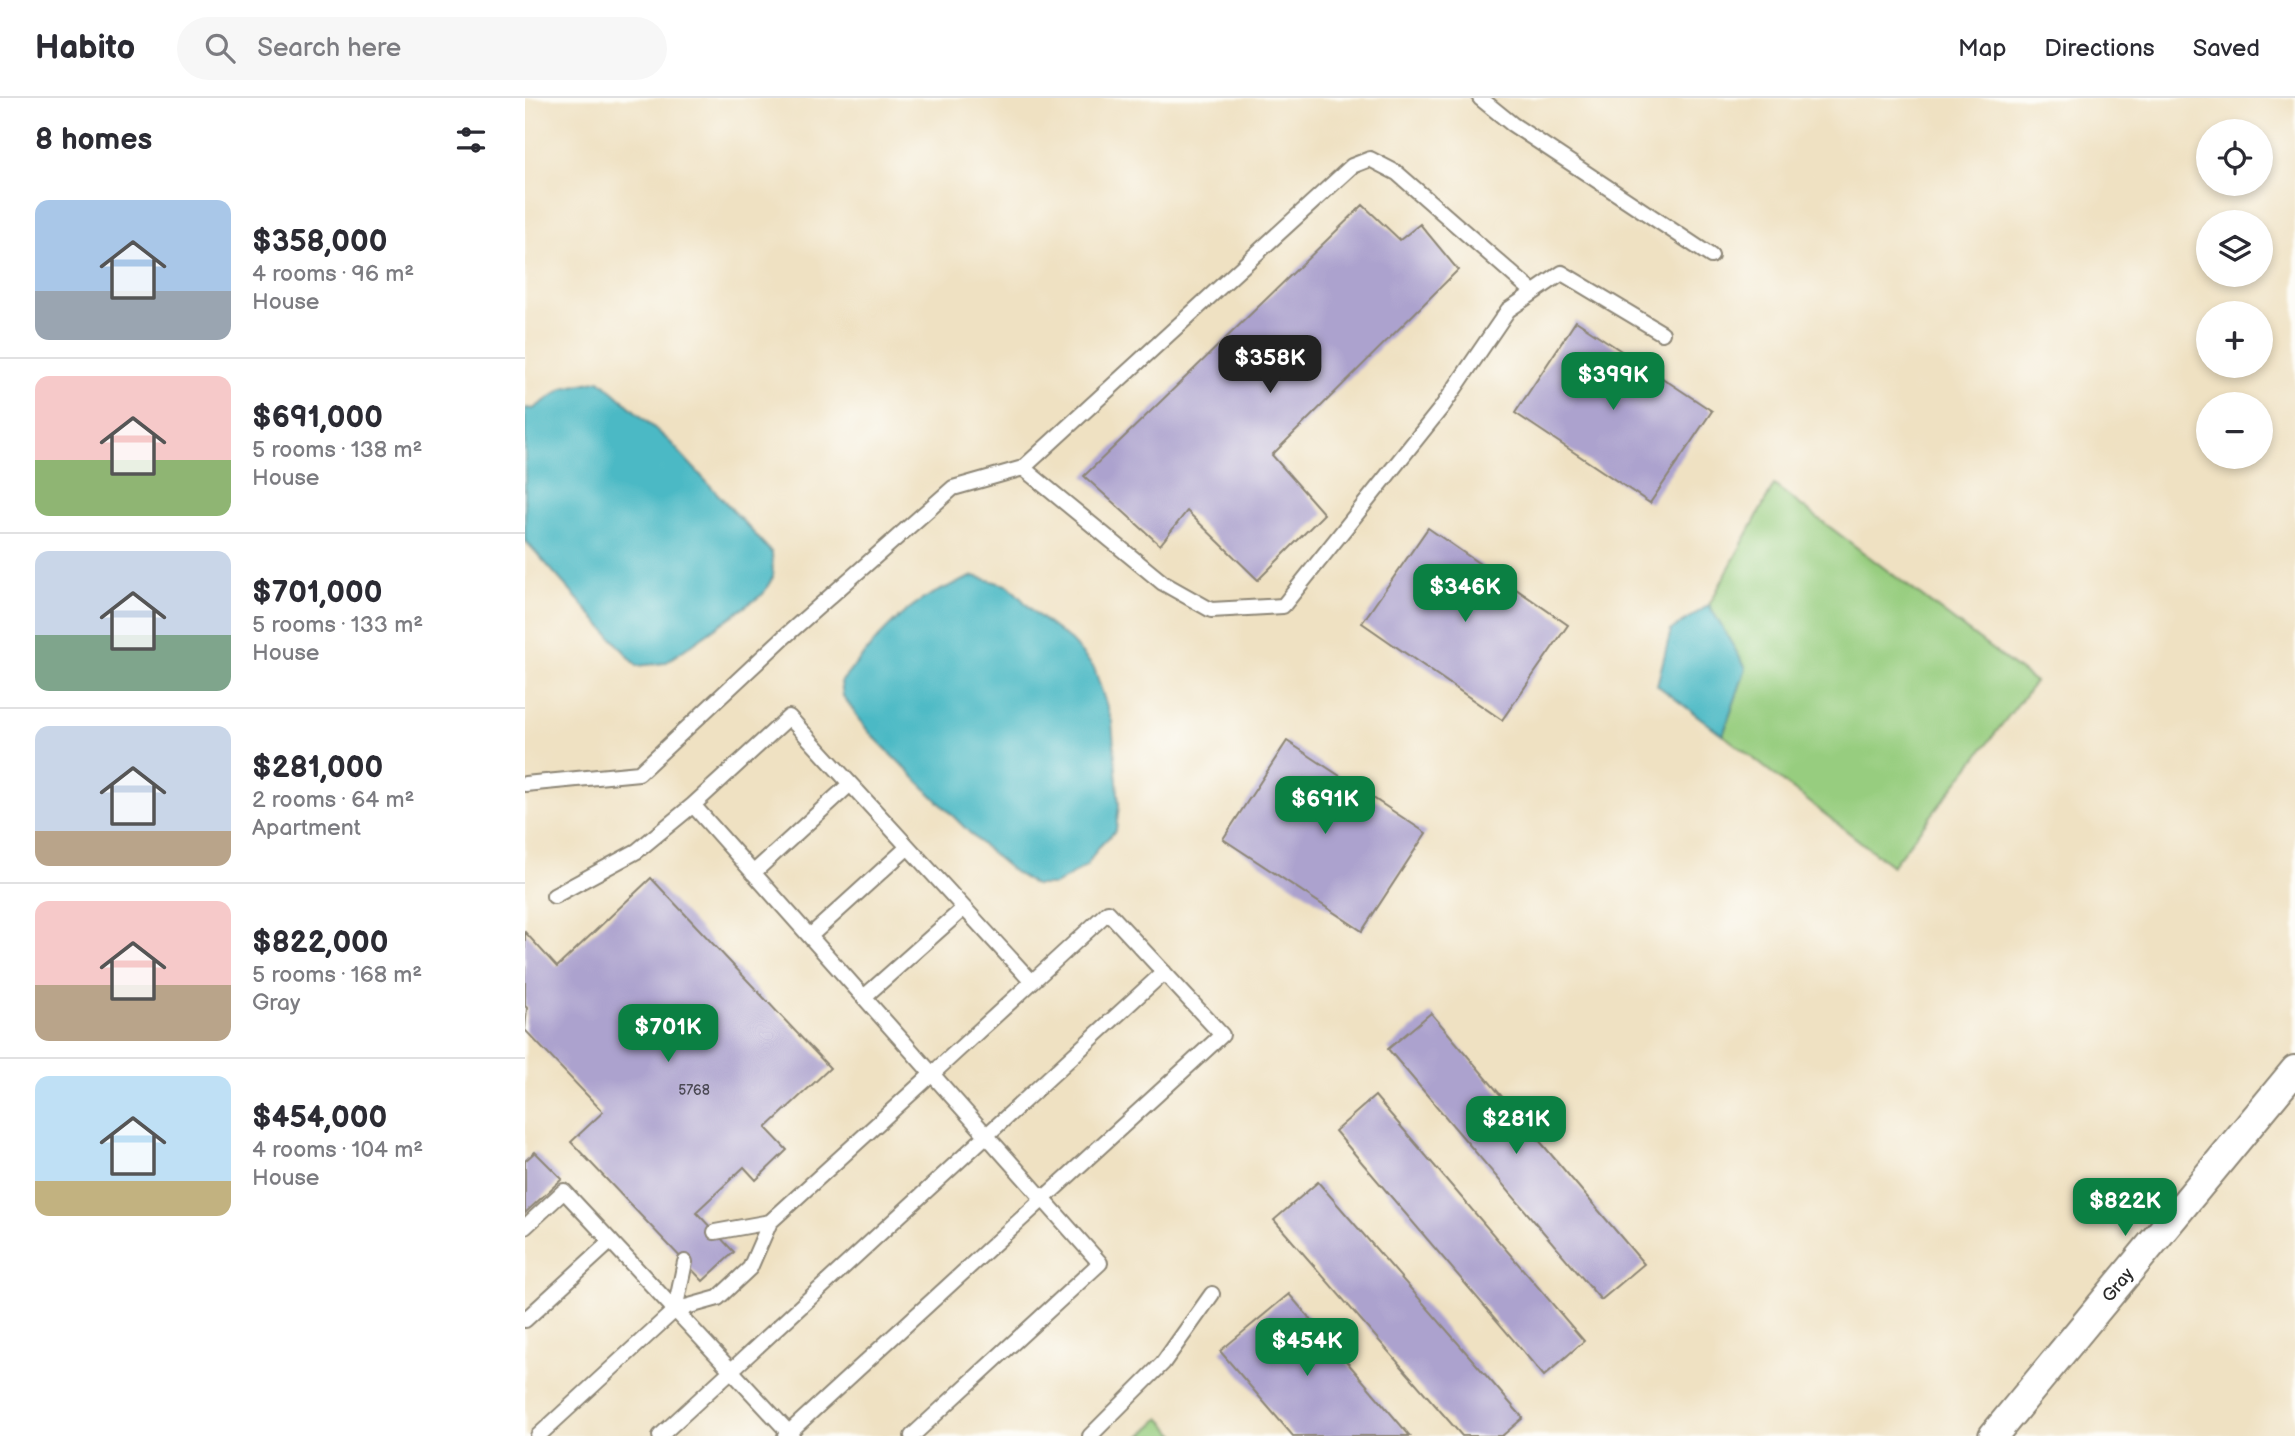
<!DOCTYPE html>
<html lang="en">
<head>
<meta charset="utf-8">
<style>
	body { margin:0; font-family:"Balsamiq Sans",sans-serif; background:#f7f7f7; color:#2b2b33; height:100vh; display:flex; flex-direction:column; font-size:26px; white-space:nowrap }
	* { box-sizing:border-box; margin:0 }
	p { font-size:23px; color:#7c7c81 }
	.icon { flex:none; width:38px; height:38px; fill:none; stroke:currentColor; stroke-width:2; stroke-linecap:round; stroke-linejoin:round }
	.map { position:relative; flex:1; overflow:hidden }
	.drawer { display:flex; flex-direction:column; background:#fff; width:525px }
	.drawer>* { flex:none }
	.fabs { position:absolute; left:1671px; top:21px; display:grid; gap:14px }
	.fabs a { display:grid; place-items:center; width:77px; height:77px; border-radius:50%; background:#fff; box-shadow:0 4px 10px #0003; font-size:35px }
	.price { position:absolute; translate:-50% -60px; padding:0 16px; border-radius:14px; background:#0b8043; color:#fff; font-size:23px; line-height:46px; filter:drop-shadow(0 2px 4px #0008) }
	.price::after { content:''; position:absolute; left:50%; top:42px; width:21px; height:16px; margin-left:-10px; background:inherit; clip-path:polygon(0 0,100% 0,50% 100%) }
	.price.active { background:#222; color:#fff }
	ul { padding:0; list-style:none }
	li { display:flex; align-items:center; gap:21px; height:175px; padding:0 35px }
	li+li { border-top:2px solid #e1e1e2 }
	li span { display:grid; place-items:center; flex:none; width:196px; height:140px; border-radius:14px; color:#555 }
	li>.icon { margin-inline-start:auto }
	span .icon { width:84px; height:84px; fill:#fffc; stroke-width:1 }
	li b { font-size:30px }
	h2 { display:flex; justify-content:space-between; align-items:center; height:84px; padding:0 35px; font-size:30px }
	header { display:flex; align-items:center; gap:42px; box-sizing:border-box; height:98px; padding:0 35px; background:#fff; border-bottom:2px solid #e1e1e2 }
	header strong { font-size:33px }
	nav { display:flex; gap:38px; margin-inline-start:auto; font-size:24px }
	.search { width:490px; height:63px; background:#f7f7f7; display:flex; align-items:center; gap:18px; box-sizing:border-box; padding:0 24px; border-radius:38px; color:#7c7c81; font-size:26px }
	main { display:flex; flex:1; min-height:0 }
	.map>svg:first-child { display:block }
	.green { fill:#97cd7f; stroke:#617c55; stroke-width:2 }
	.water { fill:#4cb9c5; stroke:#3c7278; stroke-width:2 }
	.building { fill:#aca2ce }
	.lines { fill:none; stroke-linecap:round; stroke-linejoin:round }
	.service-casing { stroke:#8d8676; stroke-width:18 }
	.minor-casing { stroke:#8d8676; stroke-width:32 }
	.service { stroke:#fff; stroke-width:14 }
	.minor { stroke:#fff; stroke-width:28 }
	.labels { text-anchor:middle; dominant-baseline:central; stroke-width:5; stroke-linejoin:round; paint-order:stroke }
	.number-label { font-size:14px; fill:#4b4954 }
	.street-label { font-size:18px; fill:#2b2b2b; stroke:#fdfcf7 }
</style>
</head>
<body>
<header>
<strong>Habito</strong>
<div class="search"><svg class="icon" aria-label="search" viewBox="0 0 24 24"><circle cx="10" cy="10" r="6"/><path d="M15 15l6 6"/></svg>Search here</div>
<nav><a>Map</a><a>Directions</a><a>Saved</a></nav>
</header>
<main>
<section class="drawer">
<h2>8 homes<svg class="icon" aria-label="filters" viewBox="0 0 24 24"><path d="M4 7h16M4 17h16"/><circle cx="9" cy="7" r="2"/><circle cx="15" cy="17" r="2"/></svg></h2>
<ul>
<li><span style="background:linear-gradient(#a9c7e8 65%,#9aa5b1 0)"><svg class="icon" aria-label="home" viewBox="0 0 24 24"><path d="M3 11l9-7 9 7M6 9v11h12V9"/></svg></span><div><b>$358,000</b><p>4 rooms · 96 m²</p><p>House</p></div></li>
<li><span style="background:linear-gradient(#f6c9c9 60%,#8fb573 0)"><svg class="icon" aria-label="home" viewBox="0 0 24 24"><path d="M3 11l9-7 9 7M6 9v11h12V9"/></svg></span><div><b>$691,000</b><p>5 rooms · 138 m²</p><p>House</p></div></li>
<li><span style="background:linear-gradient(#c9d6e8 60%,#7fa58c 0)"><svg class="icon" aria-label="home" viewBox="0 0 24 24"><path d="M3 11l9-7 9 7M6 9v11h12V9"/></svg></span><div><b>$701,000</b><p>5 rooms · 133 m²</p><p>House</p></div></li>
<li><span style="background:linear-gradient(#c9d6e8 75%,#b9a48a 0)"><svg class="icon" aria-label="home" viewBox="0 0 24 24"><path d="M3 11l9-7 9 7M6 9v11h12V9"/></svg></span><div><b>$281,000</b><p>2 rooms · 64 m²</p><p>Apartment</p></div></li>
<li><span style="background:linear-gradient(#f6c9c9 60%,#b9a48a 0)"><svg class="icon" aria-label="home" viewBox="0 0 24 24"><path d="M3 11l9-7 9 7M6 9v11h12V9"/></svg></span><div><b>$822,000</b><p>5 rooms · 168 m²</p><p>Gray</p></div></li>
<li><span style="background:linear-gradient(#bfe0f5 75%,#c2b280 0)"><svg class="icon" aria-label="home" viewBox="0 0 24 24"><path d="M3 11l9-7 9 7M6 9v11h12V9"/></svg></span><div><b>$454,000</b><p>4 rooms · 104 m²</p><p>House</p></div></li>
</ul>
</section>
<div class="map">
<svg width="1770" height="1338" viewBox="0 0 1770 1338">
	<rect width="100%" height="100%" fill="#fdfcf7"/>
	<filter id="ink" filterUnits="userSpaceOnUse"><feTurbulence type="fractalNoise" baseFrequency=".0143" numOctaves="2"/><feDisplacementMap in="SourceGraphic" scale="14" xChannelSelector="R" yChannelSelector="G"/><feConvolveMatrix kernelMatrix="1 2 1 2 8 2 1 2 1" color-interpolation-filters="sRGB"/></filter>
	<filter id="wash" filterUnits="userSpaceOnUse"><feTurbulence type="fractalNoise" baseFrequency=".00686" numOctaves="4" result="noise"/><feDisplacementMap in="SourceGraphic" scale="28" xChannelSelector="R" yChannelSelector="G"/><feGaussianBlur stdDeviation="1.57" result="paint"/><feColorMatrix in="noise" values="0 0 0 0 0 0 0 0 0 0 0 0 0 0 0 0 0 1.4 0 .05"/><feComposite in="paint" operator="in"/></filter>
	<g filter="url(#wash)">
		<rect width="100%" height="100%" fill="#efe1c2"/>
		<path class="green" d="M1249 387 1510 584 1367 768 1198 637 1220 570 1184 507Z
			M635 1320 652 1338H616Z"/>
		<path class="water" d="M75 282 145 344 247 455 248 479 238 496 140 565 112 568 0 442V310L8 311 39 290Z
			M449 478 484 488 511 516 546 543 569 570 587 624 594 707 591 732 573 750 562 767 530 787H510L489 774 457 747 343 633 318 598 316 584C337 559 358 531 384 511 403 496 427 487 449 478Z
			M1184 507 1221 570 1198 637 1132 587 1146 532Z"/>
		<g id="blocks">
			<path class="building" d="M838 107 875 142 895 126 933 172 747 357 799 416 733 482 662 413 635 447 559 378Z
				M1051 223 1187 313 1125 405 990 315Z
				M903 430 1043 527 977 622 837 525Z
				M762 643 901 735 837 833 698 741Z
				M126 780 305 970 241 1030 262 1052 231 1082 219 1069 171 1114 209 1154 178 1183 46 1044 78 1014 0 932 2 910 0 908V834L32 869Z
				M906 915 1119 1166 1076 1202 863 951Z
				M850 998 1059 1243 1019 1278 810 1033Z
				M10 1054 37 1081 0 1115V1063Z
				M793 1084 998 1320 977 1338H937L749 1122Z
				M764 1196 885 1338H768L695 1253Z"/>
		</g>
	</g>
	<g filter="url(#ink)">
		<use href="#blocks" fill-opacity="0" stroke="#8d8676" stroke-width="2"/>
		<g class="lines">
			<g class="service-casing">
				<path id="service" d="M955 0 987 26 1186 158
					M498 370 827 68 845 61 872 75 1008 194
					M0 686 114 675 258 540 428 390 498 370 638 485 686 512 758 508 917 309 983 212 1037 175 1137 235
					M168 707 407 976 245 1124 190 1134
					M228 775 325 686
					M29 798 112 753 168 707 264 619 507 884 583 814 697 937 518 1101 575 1165 387 1338
					M285 838 383 749
					M339 899 439 810
					M0 1129 39 1093 150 1212 160 1164
					M150 1212 267 1338
					M0 1222 86 1143
					M13 1338 150 1212 193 1200 225 1170 245 1124
					M135 1338 639 874
					M260 1338 518 1101 407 976 507 884
					M565 1338 638 1265 687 1196"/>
			</g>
			<g class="minor-casing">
				<g id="minor">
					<path id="s1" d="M1468 1338 1770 972"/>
				</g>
			</g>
			<use href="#service" class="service"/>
			<use href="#minor" class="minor"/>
		</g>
	</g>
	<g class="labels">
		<g class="number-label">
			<text x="169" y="992">5768</text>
		</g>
		<g class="street-label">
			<text stroke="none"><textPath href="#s1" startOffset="196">Gray</textPath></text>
		</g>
	</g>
</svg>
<div class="fabs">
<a><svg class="icon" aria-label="locate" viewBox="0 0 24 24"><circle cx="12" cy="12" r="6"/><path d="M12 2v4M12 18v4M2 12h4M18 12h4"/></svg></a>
<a><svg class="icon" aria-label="layers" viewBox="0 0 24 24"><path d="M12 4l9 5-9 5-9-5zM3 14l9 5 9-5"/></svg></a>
<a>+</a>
<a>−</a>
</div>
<b class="price active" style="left:745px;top:297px">$358K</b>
<b class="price" style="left:1088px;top:314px">$399K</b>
<b class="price" style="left:940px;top:526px">$346K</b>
<b class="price" style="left:800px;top:738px">$691K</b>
<b class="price" style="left:143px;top:966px">$701K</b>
<b class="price" style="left:991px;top:1058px">$281K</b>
<b class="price" style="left:1600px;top:1140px">$822K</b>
<b class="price" style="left:782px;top:1280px">$454K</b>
</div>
</main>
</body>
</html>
